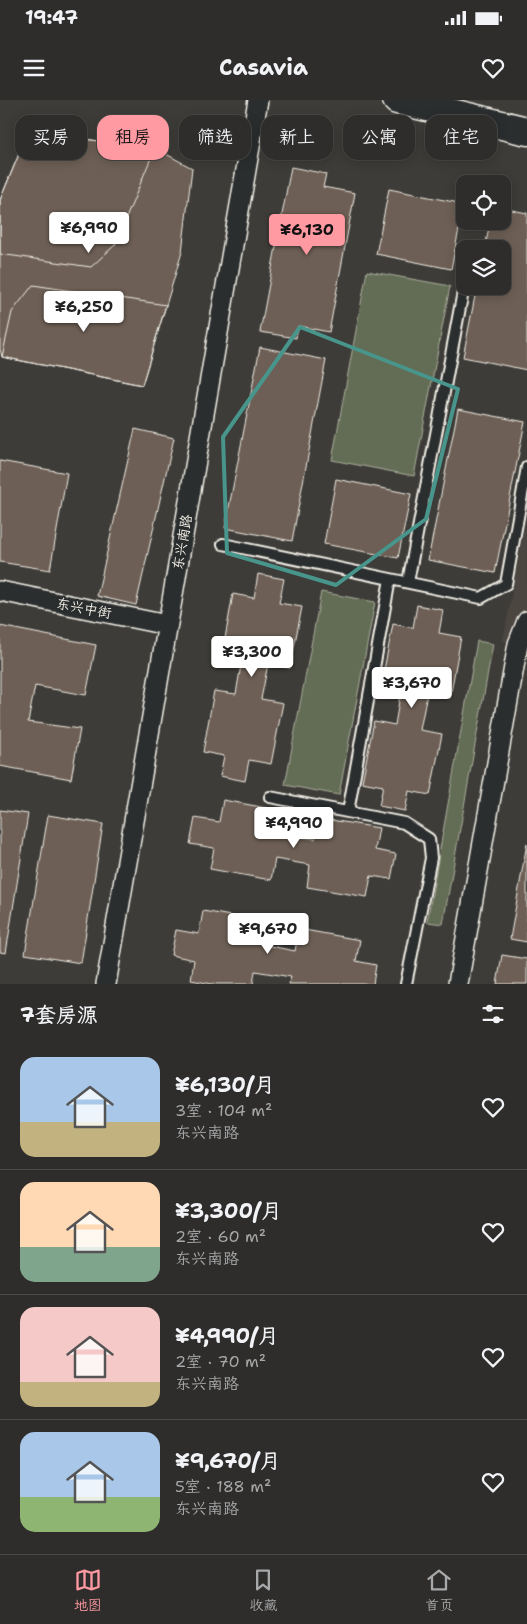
<!DOCTYPE html>
<html lang="zh">
<head>
<meta charset="utf-8">
<style>
	body { margin:0; font-family:"Shantell Sans","LXGW WenKai TC",sans-serif; background:#3a3937; color:#f1f3f6; height:100vh; display:flex; flex-direction:column; font-size:19px; white-space:nowrap }
	* { box-sizing:border-box; margin:0 }
	p { font-size:16px; color:#a7a8a9 }
	.icon { flex:none; width:28px; height:28px; fill:none; stroke:currentColor; stroke-width:2; stroke-linecap:round; stroke-linejoin:round }
	.map { position:relative; height:884px; overflow:hidden }
	.sheet { display:flex; flex-direction:column; background:#2e2d2b; flex:1 }
	.sheet>* { flex:none }
	.banner { position:absolute; left:15px; top:15px; width:498px; height:45px; display:flex; gap:10px }
	.controls { position:absolute; left:456px; top:75px; display:grid; gap:10px }
	.controls a { display:grid; place-items:center; width:55px; height:55px; border-radius:10px; background:#2e2d2b; box-shadow:0 2px 12px #0003,0 0 0 1px #494947; font-size:25px }
	.price { position:absolute; translate:-50% -42px; padding:0 11px; border-radius:5px; background:#fff; color:#222; font-size:16px; line-height:32px; filter:drop-shadow(0 1px 2px #0008) }
	.price::after { content:''; position:absolute; left:50%; top:30px; width:15px; height:11px; margin-left:-8px; background:inherit; clip-path:polygon(0 0,100% 0,50% 100%) }
	.price.selected { background:#ff9aa2; color:#111 }
	ul { padding:0; list-style:none }
	li { display:flex; align-items:center; gap:15px; height:125px; padding:0 20px }
	li+li { border-top:1px solid #494947 }
	li span { display:grid; place-items:center; flex:none; width:140px; height:100px; border-radius:15px; color:#555 }
	li>.icon { margin-inline-start:auto }
	span .icon { width:60px; height:60px; fill:#fffc; stroke-width:1 }
	li b { font-size:21px }
	h2 { display:flex; justify-content:space-between; align-items:center; height:60px; padding:0 20px; font-size:21px }
	.tag { padding:0 18px; border-radius:15px; background:#2e2d2b; box-shadow:0 2px 12px #0003,0 0 0 1px #494947; font-size:18px; line-height:45px }
	.tag.selected { background:#ff9aa2; color:#111 }
	.status { display:flex; justify-content:space-between; align-items:center; height:35px; padding:0 25px; background:#2e2d2b; direction:ltr }
	.status svg { height:14px; fill:currentColor }
	header { display:flex; justify-content:space-between; align-items:center; height:65px; padding:0 20px; background:#2e2d2b; font-size:22px; font-weight:700 }
	.menu { display:flex; justify-content:space-around; align-items:center; height:70px; border-top:1px solid #494947; background:#2e2d2b; font-size:14px; color:#a7a8a9 }
	.menu a { display:grid; justify-items:center; gap:2px }
	.menu .selected { color:#ff9aa2 }
	.map>svg:first-child { display:block }
	.built { fill:#4c4641 }
	.green { fill:#636d54; stroke:#acaf9e }
	.building { fill:#6d5e54; stroke:#f4f1e8 }
	.lines { fill:none; stroke-linecap:round; stroke-linejoin:round }
	.lane-casing { stroke:#f4f1e8; stroke-width:14 }
	.street-casing { stroke:#f4f1e8; stroke-width:22 }
	.primary-casing { stroke:#f4f1e8; stroke-width:31 }
	.lane { stroke:#2a2d2e; stroke-width:10 }
	.street { stroke:#2a2d2e; stroke-width:19 }
	.primary { stroke:#2a2d2e; stroke-width:28 }
	.marked { fill:none; stroke:#48958c; stroke-width:4; stroke-linejoin:round }
	.labels { text-anchor:middle; dominant-baseline:central; stroke-width:4; stroke-linejoin:round; paint-order:stroke }
	.street-label { font-size:14px; fill:#f4f1e8; stroke:#2a2d2e }
</style>
</head>
<body>
<div class="status"><b>19:47</b><svg viewBox="0 0 49 12"><path d="M0 12V9h3v3zM5 12V6h3v6zM10 12V3h3v9zM15 12V0h3v12zM26 1h20v11H26zM47 4h2v5h-2z"/></svg></div>
<header><svg class="icon" aria-label="menu" viewBox="0 0 24 24"><path d="M4 6h16M4 12h16M4 18h16"/></svg>Casavia<svg class="icon" aria-label="heart" viewBox="0 0 24 24"><path d="M12 20l-8-8c-3-5 5-10 8-4 3-6 11-1 8 4z"/></svg></header>
<div class="map">
<svg width="527" height="884" viewBox="0 0 527 884">
	<rect width="100%" height="100%" fill="#3e3c39"/>
	<filter id="ink" filterUnits="userSpaceOnUse"><feTurbulence type="fractalNoise" baseFrequency=".02" numOctaves="2"/><feDisplacementMap in="SourceGraphic" scale="10" xChannelSelector="R" yChannelSelector="G"/><feConvolveMatrix kernelMatrix="1 2 1 2 8 2 1 2 1" color-interpolation-filters="sRGB"/></filter>
	<g filter="url(#ink)">
		<path class="built" d="M527 415V519L518 544 503 541Z"/>
		<path class="green" d="M367 171 450 186 414 376 332 360Z
			M321 492 375 502 339 695 285 685Z
			M477 541 493 544 443 824 427 822Z"/>
		<path class="building" d="M28 32 155 48 115 145 91 167 0 154V100Z
			M28 32 155 48 192 68 182 152 142 285 2 257 0 249V100Z
			M291 67 326 74 323 87 355 93 329 232 298 226 296 238 260 232Z
			M389 89 464 104 451 169 376 154Z
			M502 108 527 113V270L463 257 477 186H502V149H485L490 121H502Z
			M33 185 166 205 142 285 2 257 12 212Z
			M260 247 326 260 292 441 225 428Z
			M458 309 525 322 495 473 428 460Z
			M135 329 174 338 136 505 97 496Z
			M0 361 67 373 50 470 0 462Z
			M336 379 411 394 398 458 324 444Z
			M258 474 284 479 279 503 302 507 290 568 268 564 261 599 283 603 271 664 249 660 245 681 220 676 224 656 203 652 214 591 236 594 242 559 222 555 233 494 254 498Z
			M417 505 443 510 439 533 461 537 450 598 427 594 420 630 442 634 430 695 409 691 405 711 379 706 383 686 362 682 374 621 395 625 401 589 381 585 393 524 413 528Z
			M0 526 96 545 86 595 35 586 28 622 80 629 71 679 0 666Z
			M223 700 283 711 279 733 315 739 319 718 379 728 375 750 396 754 391 779 371 776 367 797 307 787 310 765 275 759 271 780 210 769 214 748 190 744 195 718 219 722Z
			M0 710 28 714 6 853 0 852Z
			M48 715 103 724 81 863 25 854Z
			M527 743V842L510 839Z
			M203 811 264 822 260 844 295 851 299 829 360 840 356 861 376 865 373 884H289L291 877 255 871 253 884H212L191 880 194 860 171 855 176 830 199 834Z
			M502 855 527 859V884H497Z"/>
		<g class="lines">
			<g class="lane-casing">
				<path id="lane" d="M223 444 481 498 506 484 527 367
					M408 482 465 181
					M270 697 404 723 429 739 431 758 406 884
					M348 712 390 479"/>
			</g>
			<g class="street-casing">
				<path id="street" d="M0 491 167 525
					M106 884 258 0
					M458 884 518 544 527 521"/>
			</g>
			<g class="primary-casing">
				<path id="primary" d="M397 0 527 31"/>
			</g>
			<use href="#lane" class="lane"/>
			<use href="#street" class="street"/>
			<use href="#primary" class="primary"/>
		</g>
	</g>
	<path class="marked" d="M300 227 458 289 426 419 336 485 227 453 223 337Z"/>
	<g class="labels">
		<g class="street-label">
			<text transform="translate(182 442) rotate(-80)">东兴南路</text>
			<text transform="translate(84 508) rotate(11)">东兴中街</text>
		</g>
	</g>
</svg>
<div class="controls">
<a><svg class="icon" aria-label="locate" viewBox="0 0 24 24"><circle cx="12" cy="12" r="6"/><path d="M12 2v4M12 18v4M2 12h4M18 12h4"/></svg></a>
<a><svg class="icon" aria-label="layers" viewBox="0 0 24 24"><path d="M12 4l9 5-9 5-9-5zM3 14l9 5 9-5"/></svg></a>
</div>
<b class="price" style="left:89px;top:154px">¥6,990</b>
<b class="price selected" style="left:307px;top:156px">¥6,130</b>
<b class="price" style="left:84px;top:233px">¥6,250</b>
<b class="price" style="left:252px;top:578px">¥3,300</b>
<b class="price" style="left:412px;top:609px">¥3,670</b>
<b class="price" style="left:294px;top:749px">¥4,990</b>
<b class="price" style="left:268px;top:855px">¥9,670</b>
<div class="banner">
<a class="tag">买房</a>
<a class="tag selected">租房</a>
<a class="tag">筛选</a>
<a class="tag">新上</a>
<a class="tag">公寓</a>
<a class="tag">住宅</a>
</div>
</div>
<section class="sheet">
<h2>7套房源<svg class="icon" aria-label="filters" viewBox="0 0 24 24"><path d="M4 7h16M4 17h16"/><circle cx="9" cy="7" r="2"/><circle cx="15" cy="17" r="2"/></svg></h2>
<ul>
<li><span style="background:linear-gradient(#a9c7e8 65%,#c2b280 0)"><svg class="icon" aria-label="home" viewBox="0 0 24 24"><path d="M3 11l9-7 9 7M6 9v11h12V9"/></svg></span><div><b>¥6,130/月</b><p>3室 · 104 m²</p><p>东兴南路</p></div><svg class="icon" aria-label="heart" viewBox="0 0 24 24"><path d="M12 20l-8-8c-3-5 5-10 8-4 3-6 11-1 8 4z"/></svg></li>
<li><span style="background:linear-gradient(#ffd9b3 65%,#7fa58c 0)"><svg class="icon" aria-label="home" viewBox="0 0 24 24"><path d="M3 11l9-7 9 7M6 9v11h12V9"/></svg></span><div><b>¥3,300/月</b><p>2室 · 60 m²</p><p>东兴南路</p></div><svg class="icon" aria-label="heart" viewBox="0 0 24 24"><path d="M12 20l-8-8c-3-5 5-10 8-4 3-6 11-1 8 4z"/></svg></li>
<li><span style="background:linear-gradient(#f6c9c9 75%,#c2b280 0)"><svg class="icon" aria-label="home" viewBox="0 0 24 24"><path d="M3 11l9-7 9 7M6 9v11h12V9"/></svg></span><div><b>¥4,990/月</b><p>2室 · 70 m²</p><p>东兴南路</p></div><svg class="icon" aria-label="heart" viewBox="0 0 24 24"><path d="M12 20l-8-8c-3-5 5-10 8-4 3-6 11-1 8 4z"/></svg></li>
<li><span style="background:linear-gradient(#a9c7e8 65%,#8fb573 0)"><svg class="icon" aria-label="home" viewBox="0 0 24 24"><path d="M3 11l9-7 9 7M6 9v11h12V9"/></svg></span><div><b>¥9,670/月</b><p>5室 · 188 m²</p><p>东兴南路</p></div><svg class="icon" aria-label="heart" viewBox="0 0 24 24"><path d="M12 20l-8-8c-3-5 5-10 8-4 3-6 11-1 8 4z"/></svg></li>
</ul>
</section>
<nav class="menu">
<a class="selected"><svg class="icon" aria-label="map" viewBox="0 0 24 24"><path d="M3 6l6-2 6 2 6-2v14l-6 2-6-2-6 2zM9 4v14M15 6v14"/></svg>地图</a>
<a><svg class="icon" aria-label="saved" viewBox="0 0 24 24"><path d="M7 4h10v16l-5-4-5 4z"/></svg>收藏</a>
<a><svg class="icon" aria-label="home" viewBox="0 0 24 24"><path d="M3 11l9-7 9 7M6 9v11h12V9"/></svg>首页</a>
</nav>
</body>
</html>
